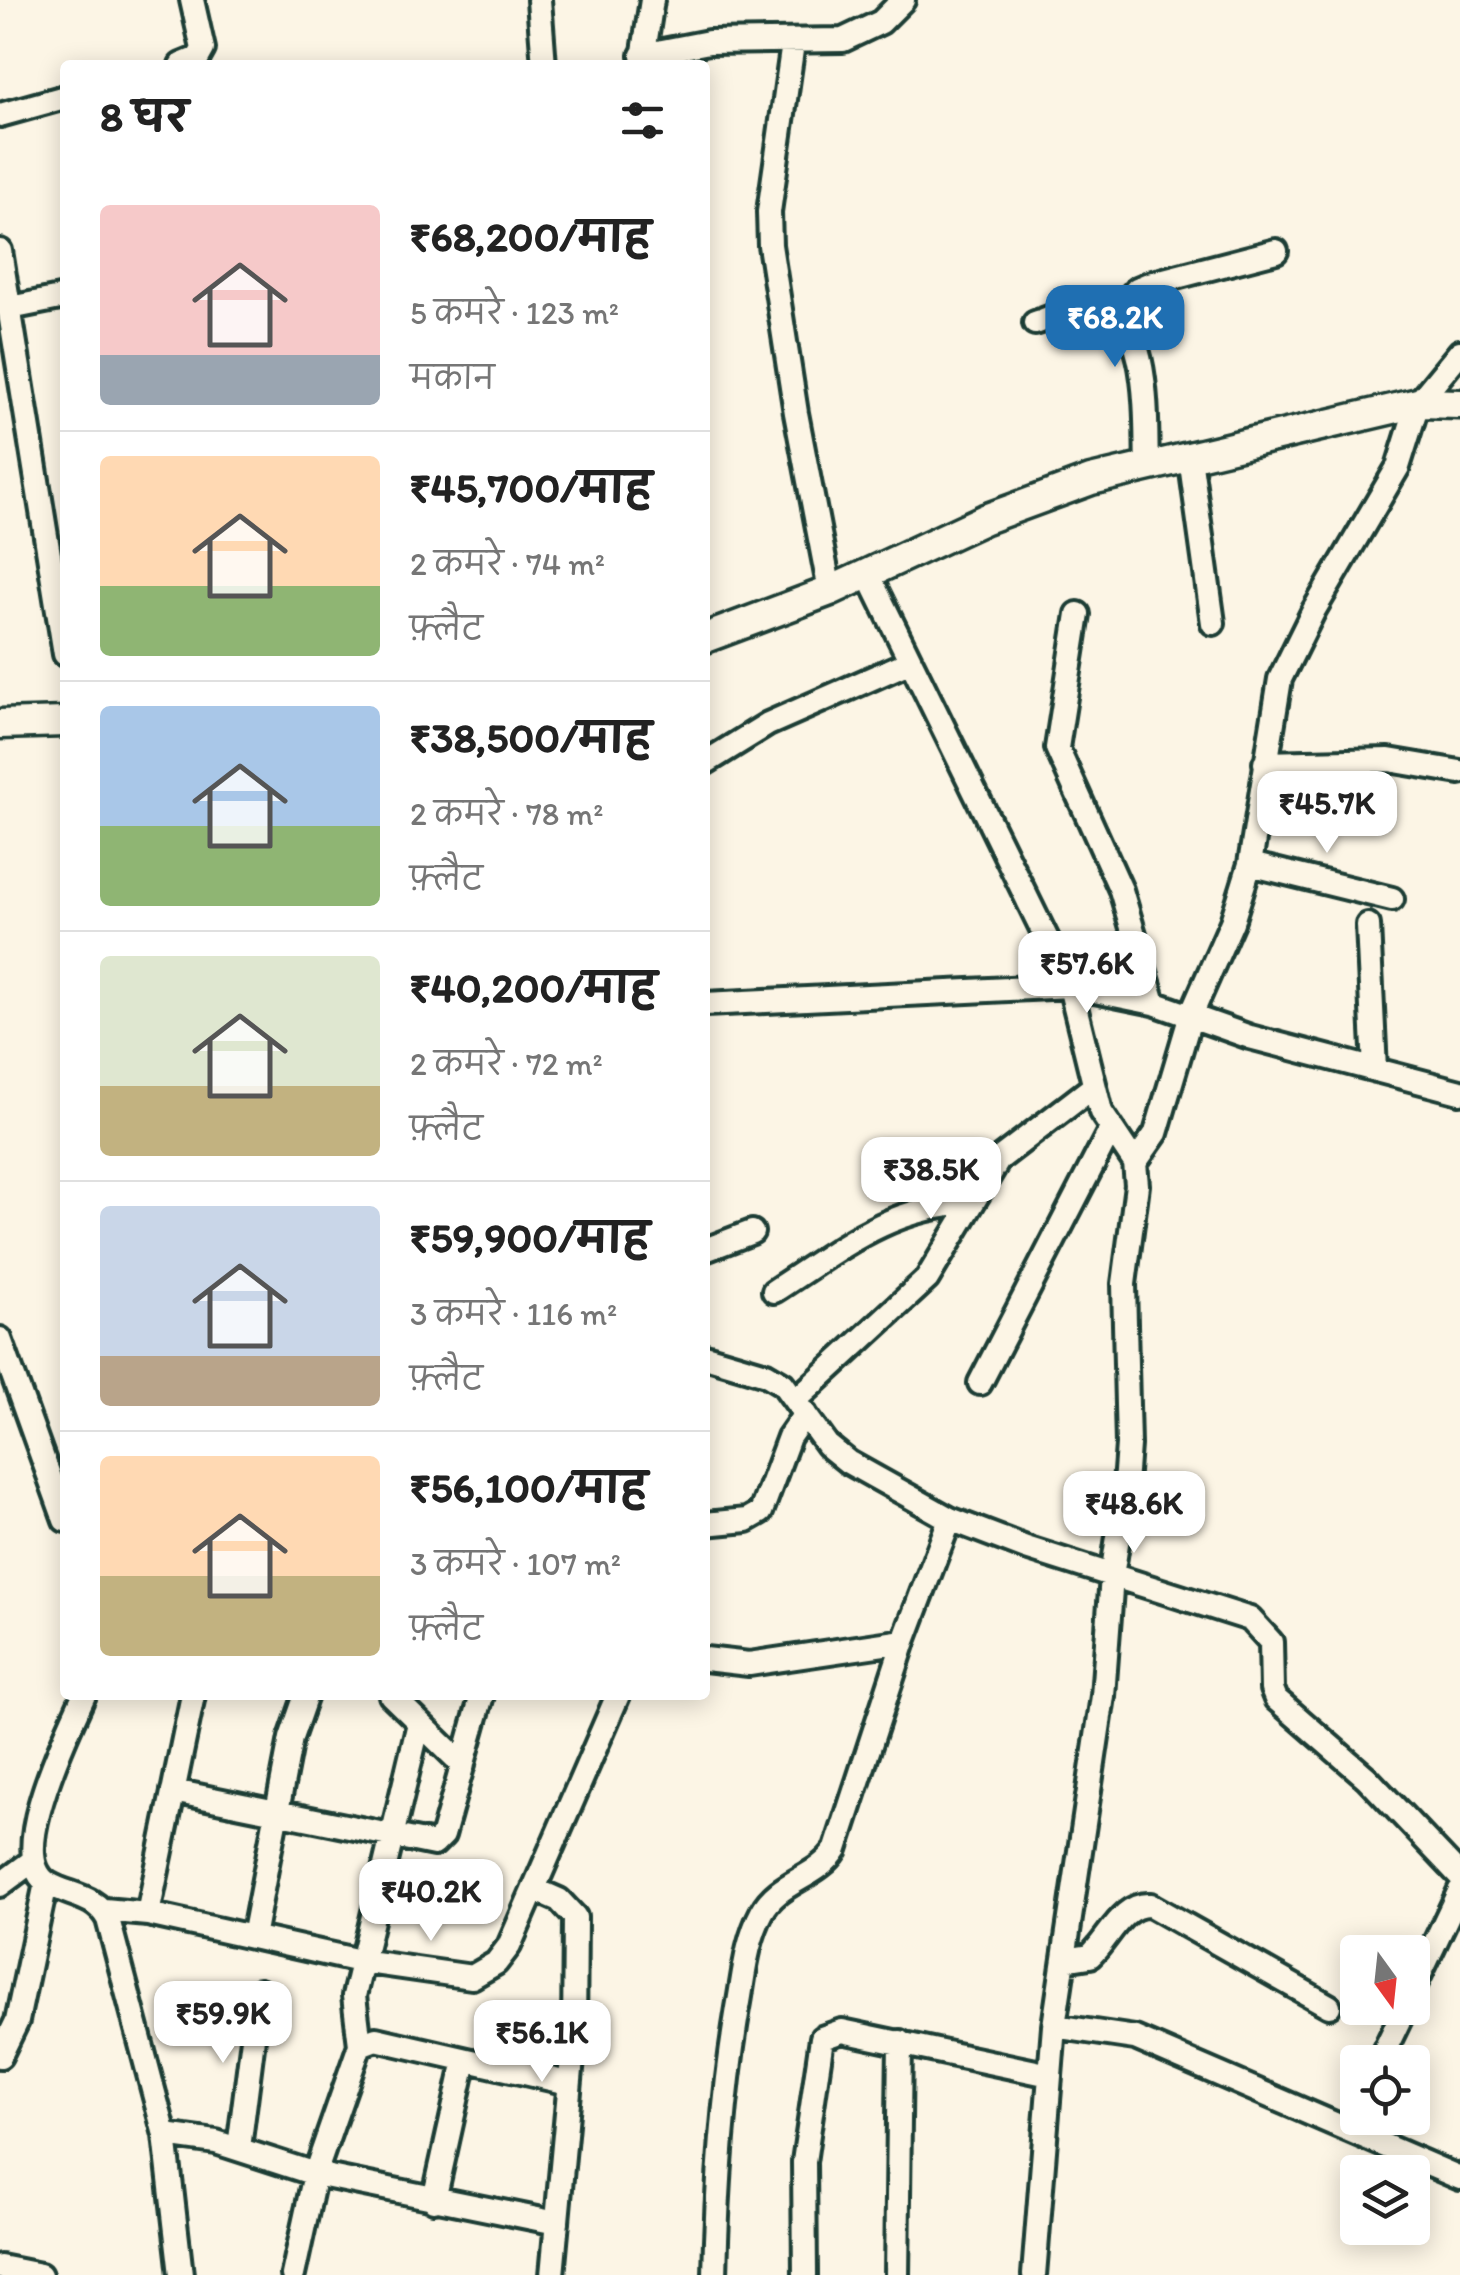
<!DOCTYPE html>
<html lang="hi">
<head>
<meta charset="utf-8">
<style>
	body { margin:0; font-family:Itim,"Playpen Sans Deva",sans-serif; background:#f2f2f2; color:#222; height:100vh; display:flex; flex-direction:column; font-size:38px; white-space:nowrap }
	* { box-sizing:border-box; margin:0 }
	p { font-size:32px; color:#767676 }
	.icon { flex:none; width:55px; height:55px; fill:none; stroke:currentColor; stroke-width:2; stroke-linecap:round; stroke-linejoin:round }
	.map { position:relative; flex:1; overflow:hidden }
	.panel { position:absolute; left:60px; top:60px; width:650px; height:1640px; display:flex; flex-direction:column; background:#fff; border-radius:10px; box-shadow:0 5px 25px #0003 }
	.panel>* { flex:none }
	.needle { width:65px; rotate:165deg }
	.fabs { position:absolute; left:1340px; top:1935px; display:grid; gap:20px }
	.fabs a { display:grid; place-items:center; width:90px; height:90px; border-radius:10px; background:#fff; box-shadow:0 5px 25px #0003; font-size:50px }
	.price { position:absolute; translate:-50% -85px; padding:0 22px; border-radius:20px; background:#fff; color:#222; font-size:32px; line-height:65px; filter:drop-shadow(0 2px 5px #0008) }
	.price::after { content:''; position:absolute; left:50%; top:60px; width:30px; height:22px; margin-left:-15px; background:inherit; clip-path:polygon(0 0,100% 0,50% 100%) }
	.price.active { background:#1f6fb2; color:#fff }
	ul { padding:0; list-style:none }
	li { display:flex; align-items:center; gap:30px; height:250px; padding:0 40px }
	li+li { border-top:2px solid #e0e0e0 }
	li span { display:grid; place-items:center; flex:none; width:280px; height:200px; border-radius:10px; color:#555 }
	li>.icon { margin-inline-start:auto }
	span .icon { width:120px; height:120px; fill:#fffc; stroke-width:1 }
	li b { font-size:42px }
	h2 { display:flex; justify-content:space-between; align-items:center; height:120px; padding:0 40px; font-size:42px }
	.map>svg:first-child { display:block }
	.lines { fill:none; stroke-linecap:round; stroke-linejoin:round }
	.minor-casing { stroke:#1f3d34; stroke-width:30 }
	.tertiary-casing { stroke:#1f3d34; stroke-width:35 }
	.minor { stroke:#fcf5e5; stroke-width:22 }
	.tertiary { stroke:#fcf5e5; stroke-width:28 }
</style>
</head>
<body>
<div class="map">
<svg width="1460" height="2275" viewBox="0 0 1460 2275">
	<rect width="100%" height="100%" fill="#fcf5e5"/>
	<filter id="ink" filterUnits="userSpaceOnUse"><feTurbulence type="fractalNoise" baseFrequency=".01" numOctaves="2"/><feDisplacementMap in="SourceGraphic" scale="20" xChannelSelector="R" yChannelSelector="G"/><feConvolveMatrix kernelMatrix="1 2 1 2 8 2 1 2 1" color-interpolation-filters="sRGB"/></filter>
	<g filter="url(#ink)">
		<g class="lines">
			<g class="minor-casing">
				<path id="minor" d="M539 0 544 65
					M793 43 769 212 770 245 796 413 830 591
					M642 55 709 42 843 40 881 22 903 0
					M181 65 198 58 203 49 192 0
					M642 65 652 0
					M0 115 65 97
					M0 251 65 654
					M10 308 65 297
					M1116 313 1137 289 1149 284 1276 251
					M1035 323C1054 317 1076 305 1096 307 1153 311 1145 426 1147 467
					M1190 457 1213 623
					M868 574 1070 986 1101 1112 1135 1163 1137 1185 1124 1284 1128 1445 1124 1498 1112 1576 1103 1696 1054 2026 1034 2275
					M1078 614 1057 748 1121 890 1154 1003
					M705 763 768 724 909 662
					M1265 763 1389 760 1460 772
					M1250 864 1392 899
					M1368 925 1375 1070
					M705 1004 1070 986 1154 1003 1250 1037 1460 1092
					M1135 1163 1156 1133 1191 1015 1232 922 1250 864 1280 679 1314 610 1398 467 1418 403 1460 352
					M705 1250 752 1232
					M774 1291C841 1248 889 1207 970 1203
					M0 1339 65 1520
					M705 1356 766 1374 783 1384 827 1445 848 1462 950 1519 1026 1548 1250 1619 1271 1642 1272 1689 1276 1699 1367 1778 1460 1876
					M980 1383 1111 1129
					M797 1399 927 1279 999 1159 1093 1087
					M705 1524 747 1520 761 1512 789 1437 805 1414
					M705 1659 749 1664 904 1641
					M84 1695C68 1731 4 1859 49 1884 70 1896 95 1895 108 1919L165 2135 181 2275
					M391 1695 463 1765
					M173 1791 434 1844 443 1835 482 1695
					M0 1885 31 1862
					M534 1889 559 1900 575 1917 574 2037 552 2275
					M104 1910 148 1914 360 1961 472 1977 496 1963 509 1946 618 1695
					M148 1914 193 1695
					M253 1937 291 1738 306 1695
					M1064 1960 1090 1956C1109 1939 1122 1903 1150 1905L1329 2006
					M1412 1991 1460 1890
					M1054 2026 1135 2038 1460 2178
					M360 2045 354 1996 419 1723
					M0 2056 17 2021 46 1883
					M1379 2062 1405 2008
					M165 2135 216 2142 315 2174 557 2223
					M239 2148 259 1991
					M434 2200 465 2060
					M0 2267 40 2275
					M293 2275 315 2174 360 2045 376 2039 568 2083
					M715 2275C717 2185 723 2097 738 2008 744 1976 746 1942 762 1912 778 1881 818 1878 836 1849L904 1641 950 1519
					M805 2275 804 2162 822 2038 842 2031 1050 2075
					M897 2275 900 2042"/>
			</g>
			<g class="tertiary-casing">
				<path id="tertiary" d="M705 638 830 591 985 519 1091 480 1418 403 1460 404
					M0 724 65 722"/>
			</g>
			<use href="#minor" class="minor"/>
			<use href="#tertiary" class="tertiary"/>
		</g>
	</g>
</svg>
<div class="fabs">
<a><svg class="needle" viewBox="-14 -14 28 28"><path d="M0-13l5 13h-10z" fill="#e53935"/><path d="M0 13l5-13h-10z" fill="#767676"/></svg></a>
<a><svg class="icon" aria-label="locate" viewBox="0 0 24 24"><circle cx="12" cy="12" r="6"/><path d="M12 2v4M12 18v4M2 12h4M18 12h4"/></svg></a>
<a><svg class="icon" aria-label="layers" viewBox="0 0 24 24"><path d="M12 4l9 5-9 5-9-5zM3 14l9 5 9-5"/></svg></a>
</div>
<b class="price active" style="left:1115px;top:370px">₹68.2K</b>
<b class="price" style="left:1327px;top:856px">₹45.7K</b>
<b class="price" style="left:1087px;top:1016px">₹57.6K</b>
<b class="price" style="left:931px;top:1222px">₹38.5K</b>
<b class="price" style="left:1134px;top:1556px">₹48.6K</b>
<b class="price" style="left:431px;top:1944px">₹40.2K</b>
<b class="price" style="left:223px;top:2066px">₹59.9K</b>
<b class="price" style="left:542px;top:2085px">₹56.1K</b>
<section class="panel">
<h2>8 घर<svg class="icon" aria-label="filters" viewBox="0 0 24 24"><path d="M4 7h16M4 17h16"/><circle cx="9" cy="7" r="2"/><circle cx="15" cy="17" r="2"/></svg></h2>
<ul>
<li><span style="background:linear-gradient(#f6c9c9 75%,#9aa5b1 0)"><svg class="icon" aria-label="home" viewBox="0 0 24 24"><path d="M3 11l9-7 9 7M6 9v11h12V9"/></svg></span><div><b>₹68,200/माह</b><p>5 कमरे · 123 m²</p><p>मकान</p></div></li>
<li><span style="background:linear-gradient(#ffd9b3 65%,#8fb573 0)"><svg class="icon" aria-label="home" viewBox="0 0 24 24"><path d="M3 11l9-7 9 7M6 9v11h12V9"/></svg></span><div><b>₹45,700/माह</b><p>2 कमरे · 74 m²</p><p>फ़्लैट</p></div></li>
<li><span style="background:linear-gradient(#a9c7e8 60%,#8fb573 0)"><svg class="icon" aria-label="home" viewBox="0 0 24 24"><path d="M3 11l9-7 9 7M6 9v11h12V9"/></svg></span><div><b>₹38,500/माह</b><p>2 कमरे · 78 m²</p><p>फ़्लैट</p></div></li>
<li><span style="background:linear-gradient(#dfe7d0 65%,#c2b280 0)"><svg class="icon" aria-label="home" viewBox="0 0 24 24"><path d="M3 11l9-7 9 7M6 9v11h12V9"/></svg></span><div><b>₹40,200/माह</b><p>2 कमरे · 72 m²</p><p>फ़्लैट</p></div></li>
<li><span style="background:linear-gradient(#c9d6e8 75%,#b9a48a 0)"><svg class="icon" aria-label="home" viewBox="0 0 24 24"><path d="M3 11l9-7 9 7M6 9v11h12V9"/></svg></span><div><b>₹59,900/माह</b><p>3 कमरे · 116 m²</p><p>फ़्लैट</p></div></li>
<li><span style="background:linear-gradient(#ffd9b3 60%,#c2b280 0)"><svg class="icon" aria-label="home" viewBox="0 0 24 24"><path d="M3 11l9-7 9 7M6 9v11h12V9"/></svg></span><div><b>₹56,100/माह</b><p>3 कमरे · 107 m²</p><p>फ़्लैट</p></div></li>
</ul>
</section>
</div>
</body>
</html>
